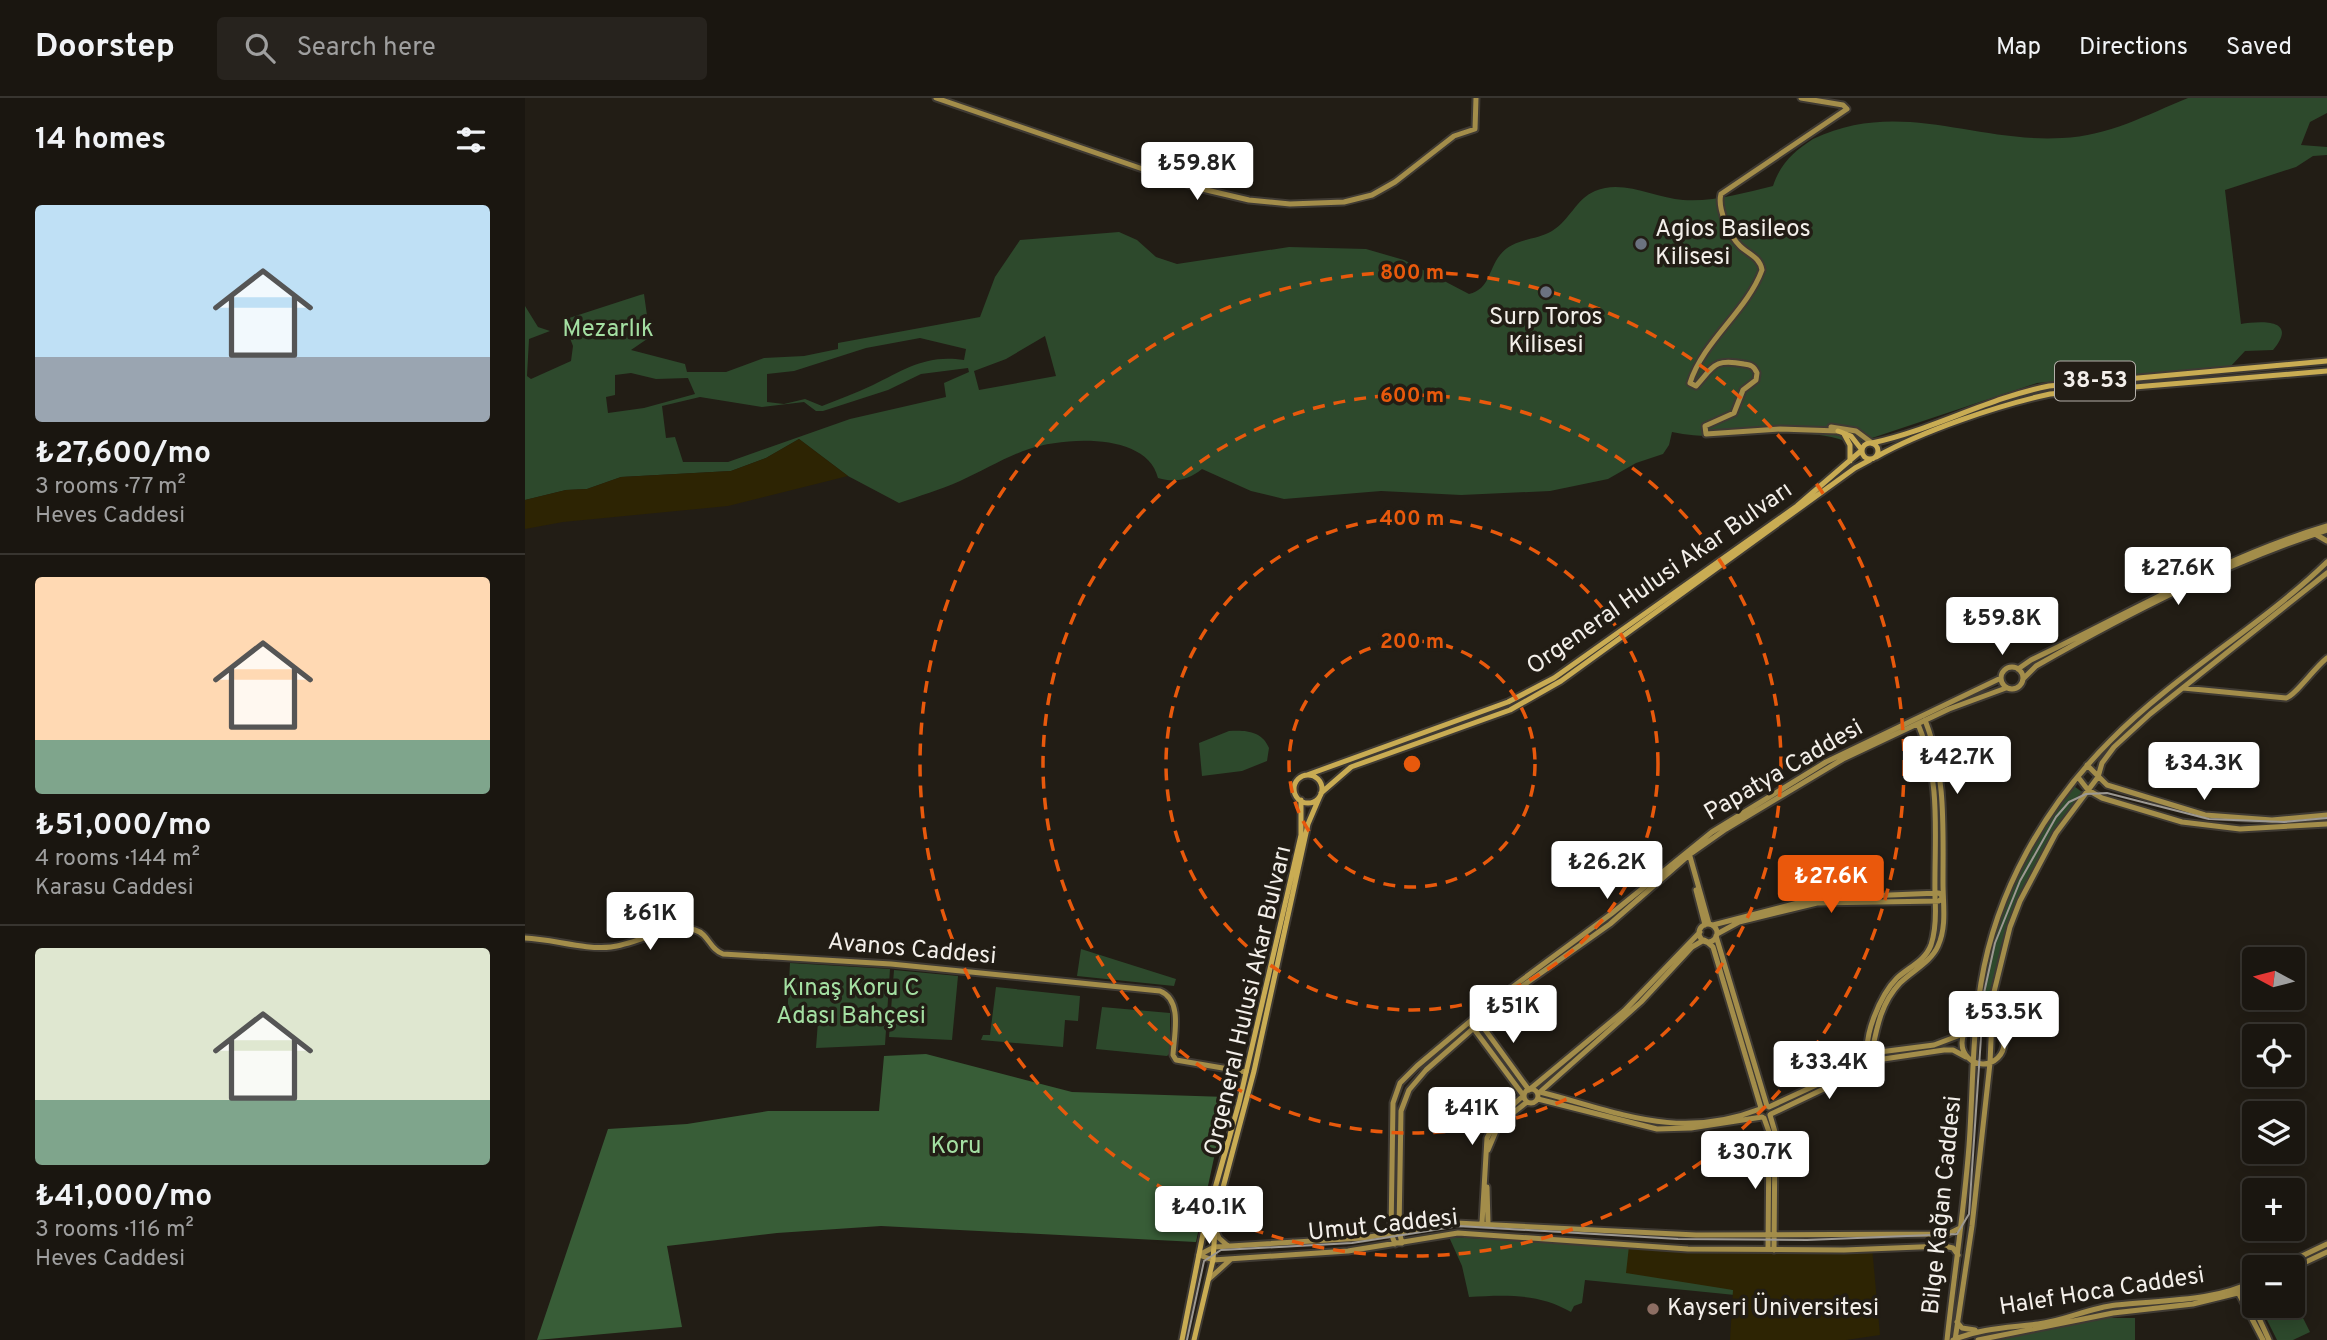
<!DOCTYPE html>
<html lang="en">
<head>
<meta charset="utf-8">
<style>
	body { margin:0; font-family:Overpass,sans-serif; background:#27231e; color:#f1f3f6; height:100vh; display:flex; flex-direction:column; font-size:26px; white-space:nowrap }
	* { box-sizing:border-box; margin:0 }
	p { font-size:23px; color:#9f9f9f }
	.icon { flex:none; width:38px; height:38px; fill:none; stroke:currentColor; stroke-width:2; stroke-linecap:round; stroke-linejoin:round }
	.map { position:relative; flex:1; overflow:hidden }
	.side { display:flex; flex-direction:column; background:#1a1610; width:525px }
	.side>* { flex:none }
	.needle { width:46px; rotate:277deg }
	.tools { position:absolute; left:1717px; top:849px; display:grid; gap:14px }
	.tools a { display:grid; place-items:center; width:63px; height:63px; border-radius:7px; background:#1a1610; box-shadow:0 4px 18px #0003,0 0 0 2px #383530; font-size:35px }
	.price { position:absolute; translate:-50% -60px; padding:0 16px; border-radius:7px; background:#fff; color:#222; font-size:23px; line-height:46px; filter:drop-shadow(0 2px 4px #0008) }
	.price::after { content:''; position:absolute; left:50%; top:42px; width:21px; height:16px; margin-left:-10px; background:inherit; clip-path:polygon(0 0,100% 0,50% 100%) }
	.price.on { background:#ea580c; color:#fff }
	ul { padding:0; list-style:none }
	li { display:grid; align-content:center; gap:14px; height:371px; padding:0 35px }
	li+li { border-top:2px solid #383530 }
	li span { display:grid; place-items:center; height:217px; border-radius:7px; color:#555 }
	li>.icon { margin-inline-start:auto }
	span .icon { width:126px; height:126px; fill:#fffc; stroke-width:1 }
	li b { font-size:30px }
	h2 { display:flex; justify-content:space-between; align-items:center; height:84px; padding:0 35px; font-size:30px }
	header { display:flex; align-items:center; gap:42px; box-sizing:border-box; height:98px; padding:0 35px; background:#1a1610; border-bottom:2px solid #383530 }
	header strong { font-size:33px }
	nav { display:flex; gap:38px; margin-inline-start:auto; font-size:24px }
	.search { width:490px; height:63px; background:#27231e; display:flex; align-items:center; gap:18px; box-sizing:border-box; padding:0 24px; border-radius:7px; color:#9f9f9f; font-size:26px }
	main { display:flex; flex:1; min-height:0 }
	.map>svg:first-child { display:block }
	.green { fill:#2d492c; fill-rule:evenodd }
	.forest { fill:#385d37 }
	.sand { fill:#2d2403 }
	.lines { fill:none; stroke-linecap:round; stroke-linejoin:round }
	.secondary-casing { stroke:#3f3a33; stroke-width:9 }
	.primary-casing { stroke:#3f3a33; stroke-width:9 }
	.secondary { stroke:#a38d4a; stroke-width:5 }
	.primary { stroke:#c9ac53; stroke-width:5 }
	.tram { stroke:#9c9892; stroke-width:2 }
	.ring { fill:none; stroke:#e8590c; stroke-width:3.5; stroke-dasharray:12 9 }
	.worship-dot { fill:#6b7280; stroke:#221d15; stroke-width:2.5 }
	.education-dot { fill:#8d6e63; stroke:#221d15; stroke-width:2.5 }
	.labels { text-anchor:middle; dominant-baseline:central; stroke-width:7; stroke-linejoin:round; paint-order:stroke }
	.shield { fill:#221d15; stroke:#b4b0aa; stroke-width:2 }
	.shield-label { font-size:23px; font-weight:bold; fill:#f3efea }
	.poi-label { font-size:24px; fill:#f3efea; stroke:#221d15; text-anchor:start }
	.park-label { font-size:24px; fill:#a4dfa2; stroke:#221d15 }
	.street-label { font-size:24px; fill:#f3efea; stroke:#221d15 }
	.centre { fill:#e8590c; stroke:#221d15; stroke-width:3.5 }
	.ring-label { font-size:21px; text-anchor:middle; font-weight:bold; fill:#e8590c; stroke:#221d15; stroke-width:7; stroke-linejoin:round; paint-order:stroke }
</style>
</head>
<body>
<header>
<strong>Doorstep</strong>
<div class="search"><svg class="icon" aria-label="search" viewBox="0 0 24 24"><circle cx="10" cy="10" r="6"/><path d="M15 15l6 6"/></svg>Search here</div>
<nav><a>Map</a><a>Directions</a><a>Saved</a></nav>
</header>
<main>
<section class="side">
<h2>14 homes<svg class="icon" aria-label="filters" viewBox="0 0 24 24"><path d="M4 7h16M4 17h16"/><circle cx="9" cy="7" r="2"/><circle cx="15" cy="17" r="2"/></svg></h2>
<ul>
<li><span style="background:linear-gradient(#bfe0f5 70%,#9aa5b1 0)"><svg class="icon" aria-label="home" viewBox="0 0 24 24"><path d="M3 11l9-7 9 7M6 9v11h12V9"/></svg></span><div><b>₺27,600/mo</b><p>3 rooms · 77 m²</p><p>Heves Caddesi</p></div></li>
<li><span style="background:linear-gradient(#ffd9b3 75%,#7fa58c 0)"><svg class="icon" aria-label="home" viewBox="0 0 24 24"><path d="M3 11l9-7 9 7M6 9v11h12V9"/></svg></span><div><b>₺51,000/mo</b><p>4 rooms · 144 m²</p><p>Karasu Caddesi</p></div></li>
<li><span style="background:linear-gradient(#dfe7d0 70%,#7fa58c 0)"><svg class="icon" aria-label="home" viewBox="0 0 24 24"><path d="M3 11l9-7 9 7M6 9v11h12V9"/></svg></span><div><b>₺41,000/mo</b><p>3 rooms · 116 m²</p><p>Heves Caddesi</p></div></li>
</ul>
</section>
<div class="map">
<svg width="1802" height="1242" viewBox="0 0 1802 1242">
	<rect width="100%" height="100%" fill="#221d15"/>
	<path class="green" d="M1663 0H1802V15L1785 24 1776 47 1802 49V57L1788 58 1771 69 1700 92 1716 226C1734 223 1775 220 1748 252L1720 253 1706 268 1512 285 1323 348 1320 343C1264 324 1205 347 1147 334L1144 347 1138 356 1111 365 1083 381 1025 393 936 397 856 393 759 401 726 393 677 371C663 382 650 385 633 380 622 334 539 339 504 351 480 359 458 373 435 383 415 392 394 398 374 405L323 378 274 341 241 360 206 373 96 379 62 391 41 392 0 402V208L13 229 25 233 4 241 2 278 6 281 46 263 48 248 38 222 115 197 119 196 125 239 106 252 160 266 162 274H201L239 260 279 258 313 251V245L455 219 470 179 495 142 594 134 612 142 631 159 652 166 764 149 841 151 879 162 944 196C965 191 963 172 975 157 988 140 1010 143 1027 133 1045 122 1051 101 1070 93 1098 81 1130 100 1158 102 1189 104 1218 95 1248 88 1255 66 1269 53 1288 41 1375 0 1448 45 1537 40 1584 38 1621 17 1663 0ZM520 238 531 278 454 292 449 273 481 261ZM395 240 441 251 439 262C402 256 380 271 348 287 331 295 314 301 297 308L280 301 259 306 242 304V276L269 273 341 250ZM443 270 444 274 419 285 421 299 325 321 203 364H158L150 339 141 340 137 308 175 299 237 309 279 304 291 313H298L363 292 396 276ZM106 275 131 281 163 280 170 296 119 310 83 315 81 299 90 297V277Z
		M704 633C721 632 737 633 744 650L742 663 717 673 677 678 674 645Z
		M1546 686 1557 694C1508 762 1470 835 1465 920H1454C1464 823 1495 766 1546 686Z
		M556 851 651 881 649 888 552 878Z
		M265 865 365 871 360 947 291 950 293 923H262Z
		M369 872 433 878 427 942 364 939Z
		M471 889 555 898 553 923 540 922 538 949 456 942 458 937H465Z
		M577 909 645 915V955L642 958 571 951Z
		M924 1139 1104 1148 1208 1192 1210 1197 1060 1182 1057 1205 1049 1208 1046 1214C1014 1195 980 1197 944 1199L937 1168Z
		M1768 1200 1785 1234 1768 1242H1752L1735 1208H1768Z
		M1579 1220H1610V1242H1471Z"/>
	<path class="forest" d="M401 956 547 994 702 999 671 1144 356 1128 252 1135 142 1148 157 1229 12 1242 83 1031 162 1026 243 1013H354L359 958Z"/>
	<path class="sand" d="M274 341 323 378 203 408 38 424 0 431V402L41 392 62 391 96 379 206 373 241 360Z
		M1104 1148 1165 1152 1347 1149 1355 1237 1321 1242H1205L1208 1192 1101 1175Z"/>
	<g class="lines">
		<g class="secondary-casing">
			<path id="secondary" d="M411 0 673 90 724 102 765 106 819 104 847 97 870 84 929 38 950 31 951 0
				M1276 0 1318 7 1322 11 1196 96C1192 110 1204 137 1215 148 1223 156 1235 159 1237 172 1222 213 1178 243 1165 285L1171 288C1189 268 1189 260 1219 266 1226 267 1229 268 1232 275L1231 282 1218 292 1209 315 1180 328 1181 336 1255 331 1313 333
				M1306 329 1331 333 1347 345
				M1790 436 1802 443
				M1476 580a11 11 0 1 1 22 0a11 11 0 1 1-22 0Z
				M1493 571 1506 562C1603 516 1698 459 1802 428
				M1498 581 1511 568C1604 515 1701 465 1802 432
				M1658 590 1761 600C1770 598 1789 570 1802 560
				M1562 667 1582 687 1680 717 1747 722 1802 717
				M1553 679 1563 692 1577 700 1657 724 1715 731 1802 726
				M1164 755 1184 826
				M1171 792 1180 827
				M1174 835a9 9 0 1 1 18 0a9 9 0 1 1-18 0Z
				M1188 827 1292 800 1414 795 1418 799 1414 803 1292 805 1214 824 1192 836
				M1191 838 1242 1008
				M0 840C28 841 59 852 86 849 112 846 147 825 170 832 184 836 184 851 198 856L366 866 635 893C658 902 649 937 648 957L651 962 721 974
				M1179 842 1167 849 1116 904 1015 994C1093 1014 1153 1043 1235 1011
				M1181 843 1188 849 1236 1010
				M953 922 1004 992 1099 913 1175 834
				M1437 945a21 21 0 1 1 42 0a21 21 0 1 1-42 0Z
				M946 927 998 997
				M1345 963C1351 935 1354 907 1375 885 1387 873 1406 864 1413 848 1422 828 1418 806 1418 785 1418 728 1421 676 1400 622
				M1345 963C1335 942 1356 896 1372 880 1384 869 1400 863 1406 847 1411 832 1411 815 1410 799 1409 739 1417 684 1393 626
				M999 998a7 7 0 1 1 14 0a7 7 0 1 1-14 0Z
				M1013 1001 1132 1031 1166 1030 1237 1019
				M1244 1009 1302 982 1347 955 1409 947 1438 936
				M1246 1016 1307 987 1345 963 1419 952H1428L1441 959
				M1245 1017 1250 1034 1249 1152
				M1239 1020 1244 1034 1243 1151
				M963 1052 974 1026 1002 1004
				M962 1089 963 1125
				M957 1125 962 1040 972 1021 998 998
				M690 1131 694 1140 703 1148
				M877 1145 874 1133 876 1013 884 992 901 972 992 892 1085 826 1164 757 1201 731 1318 661 1424 611 1481 590
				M870 1146 866 1135 868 1005 875 985 892 968 974 899 1086 816 1187 734 1301 664 1476 580
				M674 1157 689 1149 838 1140 931 1125 1171 1137 1423 1136 1435 1130
				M674 1157 688 1162 823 1153 933 1135 1163 1151 1319 1152 1419 1148 1428 1150 1433 1157
				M1754 1169 1802 1146
				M1768 1170 1802 1154
				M684 1181 705 1162
				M1722 1194 1744 1242
				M1714 1196 1738 1242
				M1432 1224 1437 1230 1450 1232
				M1422 1242C1429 1177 1439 1113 1444 1048 1448 994 1447 938 1456 885 1471 793 1520 708 1586 642 1651 576 1735 529 1802 464
				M1428 1242C1457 1230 1482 1230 1513 1226 1539 1223 1564 1210 1591 1207 1635 1202 1690 1204 1729 1183
				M1430 1242 1447 1128 1465 965 1468 898 1485 829 1495 803 1531 735 1573 679 1577 665 1589 649 1625 616 1802 475
				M1453 1242 1588 1215 1668 1206 1729 1191"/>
		</g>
		<g class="primary-casing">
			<path id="primary" d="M1319 336 1325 347V363
				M1337 353a8 8 0 1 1 16 0a8 8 0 1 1-16 0Z
				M1347 345C1408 332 1463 300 1524 288L1802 263
				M1351 359C1397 333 1474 307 1525 296L1802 273
				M782 677 983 604 1029 580 1272 408 1337 352 1326 338 1313 333
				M769 691a14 14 0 1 1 28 0a14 14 0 1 1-28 0Z
				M796 695 826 669 985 612 1036 583 1330 370 1345 362
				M657 1242 680 1126 714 1005 776 737V702
				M669 1242 688 1162 691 1116 729 973 783 726 795 698"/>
		</g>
		<use href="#secondary" class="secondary"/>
		<use href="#primary" class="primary"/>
		<path class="tram" d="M662 1242 679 1163 696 1152 827 1145 934 1128 1153 1141 1282 1142 1432 1136 1444 1116 1459 895 1470 845 1495 783 1531 719 1544 704 1561 696 1582 695 1684 721 1759 724 1802 720"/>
	</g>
	<g class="ring">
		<circle cx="887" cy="666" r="123"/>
		<circle cx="887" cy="666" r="246"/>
		<circle cx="887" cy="666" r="369"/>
		<circle cx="887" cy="666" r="492"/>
	</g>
	<g class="worship-dot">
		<circle cx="1116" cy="146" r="7"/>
		<circle cx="1021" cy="194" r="7"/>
	</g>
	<circle class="education-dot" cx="1128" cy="1211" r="7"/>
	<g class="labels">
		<rect class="shield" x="1530" y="263.5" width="80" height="39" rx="5"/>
		<g class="shield-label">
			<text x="1570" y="283">38-53</text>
		</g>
		<g class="poi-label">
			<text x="1130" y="132">Agios Basileos<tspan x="1130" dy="28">Kilisesi</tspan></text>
			<text x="1021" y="220" text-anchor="middle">Surp Toros<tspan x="1021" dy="28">Kilisesi</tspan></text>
			<text x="1142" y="1211">Kayseri Üniversitesi</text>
		</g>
		<g class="park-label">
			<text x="83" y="232">Mezarlık</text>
			<text x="326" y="891">Kınaş Koru C<tspan x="326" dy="28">Adası Bahçesi</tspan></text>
			<text x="431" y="1049">Koru</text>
		</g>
		<g class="street-label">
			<text transform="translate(1135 481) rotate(-35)">Orgeneral Hulusi Akar Bulvarı</text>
			<text transform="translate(1259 673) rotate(-30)">Papatya Caddesi</text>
			<text transform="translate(387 852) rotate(5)">Avanos Caddesi</text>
			<text transform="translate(724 903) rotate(-77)">Orgeneral Hulusi Akar Bulvarı</text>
			<text transform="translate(1418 1107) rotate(-84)">Bilge Kağan Caddesi</text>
			<text transform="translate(858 1128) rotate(-6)">Umut Caddesi</text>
			<text transform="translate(1577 1194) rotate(-9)">Halef Hoca Caddesi</text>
		</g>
	</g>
	<circle cx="887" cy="666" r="10" class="centre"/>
	<g class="ring-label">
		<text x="887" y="181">800 m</text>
		<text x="887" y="304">600 m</text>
		<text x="887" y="427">400 m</text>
		<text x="887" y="550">200 m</text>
	</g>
</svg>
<div class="tools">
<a><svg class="needle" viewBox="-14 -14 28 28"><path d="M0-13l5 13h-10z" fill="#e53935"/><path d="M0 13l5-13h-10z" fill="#9f9f9f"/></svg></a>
<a><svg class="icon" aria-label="locate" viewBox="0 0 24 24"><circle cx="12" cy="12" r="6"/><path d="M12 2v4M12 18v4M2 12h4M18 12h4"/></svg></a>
<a><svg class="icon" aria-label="layers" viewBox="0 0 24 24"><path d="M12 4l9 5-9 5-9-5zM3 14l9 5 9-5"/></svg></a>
<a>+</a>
<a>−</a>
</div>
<b class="price" style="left:672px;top:104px">₺59.8K</b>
<b class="price" style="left:1653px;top:509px">₺27.6K</b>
<b class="price" style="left:1477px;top:559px">₺59.8K</b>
<b class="price" style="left:1432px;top:698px">₺42.7K</b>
<b class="price" style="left:1679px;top:704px">₺34.3K</b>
<b class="price" style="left:1082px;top:803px">₺26.2K</b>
<b class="price on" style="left:1306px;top:817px">₺27.6K</b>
<b class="price" style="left:125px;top:854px">₺61K</b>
<b class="price" style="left:988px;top:947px">₺51K</b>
<b class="price" style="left:1479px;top:953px">₺53.5K</b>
<b class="price" style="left:1304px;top:1003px">₺33.4K</b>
<b class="price" style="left:947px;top:1049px">₺41K</b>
<b class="price" style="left:1230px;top:1093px">₺30.7K</b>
<b class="price" style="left:684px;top:1148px">₺40.1K</b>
</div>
</main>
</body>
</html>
